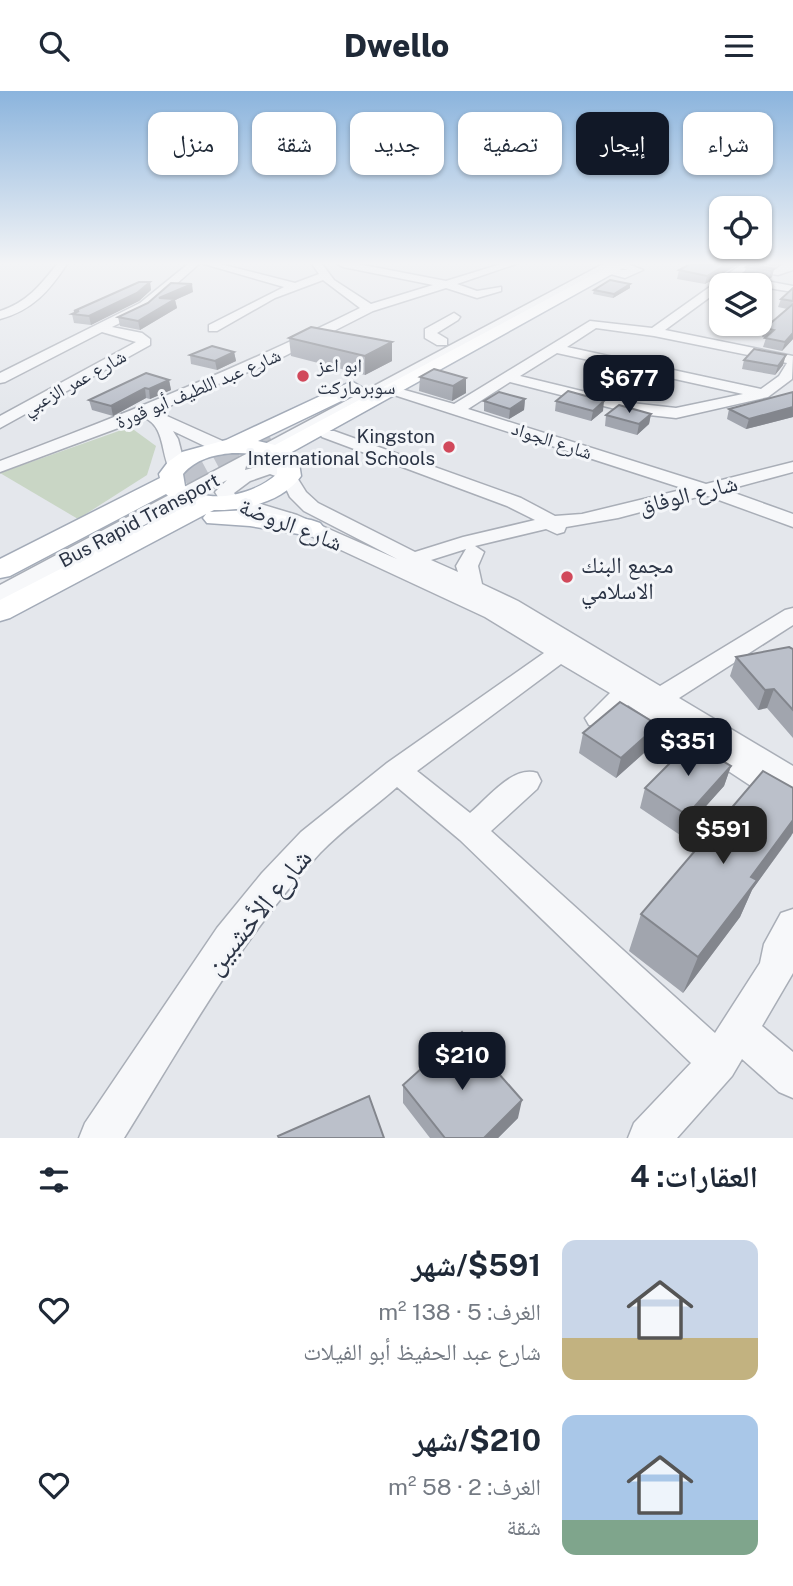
<!DOCTYPE html>
<html lang="ar">
<head>
<meta charset="utf-8">
<style>
	body { margin:0; font-family:"Public Sans","Noto Naskh Arabic",sans-serif; background:#f2f2f3; color:#1f2937; direction:rtl; height:100vh; display:flex; flex-direction:column; font-size:26px; white-space:nowrap }
	* { box-sizing:border-box; margin:0 }
	p { font-size:23px; color:#747a83 }
	.icon { flex:none; width:38px; height:38px; fill:none; stroke:currentColor; stroke-width:2; stroke-linecap:round; stroke-linejoin:round }
	.map { position:relative; height:1047px; overflow:hidden; direction:ltr }
	.side { display:flex; flex-direction:column; background:#fff; flex:1 }
	.side>* { flex:none }
	.banner { position:absolute; left:21px; top:21px; width:752px; height:63px; direction:rtl; display:flex; gap:14px }
	.tools { position:absolute; left:709px; top:105px; display:grid; gap:14px }
	.tools a { display:grid; place-items:center; width:63px; height:63px; border-radius:14px; background:#fff; box-shadow:0 2px 5px #0004; font-size:35px }
	.price { position:absolute; translate:-50% -60px; padding:0 16px; border-radius:14px; background:#111827; color:#fff; font-size:23px; line-height:46px; filter:drop-shadow(0 2px 4px #0008) }
	.price::after { content:''; position:absolute; left:50%; top:42px; width:21px; height:16px; margin-left:-10px; background:inherit; clip-path:polygon(0 0,100% 0,50% 100%) }
	.price.active { background:#222; color:#fff }
	ul { padding:0; list-style:none }
	li { display:flex; align-items:center; gap:21px; height:175px; padding:0 35px }
	li span { display:grid; place-items:center; flex:none; width:196px; height:140px; border-radius:14px; color:#555 }
	li>.icon { margin-inline-start:auto }
	span .icon { width:84px; height:84px; fill:#fffc; stroke-width:1 }
	li b { font-size:30px }
	h2 { display:flex; justify-content:space-between; align-items:center; height:84px; padding:0 35px; font-size:30px }
	.pill { padding:0 24px; border-radius:14px; background:#fff; box-shadow:0 2px 5px #0004; font-size:24px; line-height:63px }
	.pill.active { background:#111827; color:#fff }
	header { display:flex; justify-content:space-between; align-items:center; height:91px; padding:0 35px; background:#fff; font-size:32px; font-weight:800 }
	.map>svg:first-child { display:block }
	.green { fill:#c9d6c5 }
	.lines { fill:none; stroke-linecap:round; stroke-linejoin:round }
	.major-tunnel { stroke:#bfc3cb; stroke-width:24; stroke-dasharray:24 12; stroke-linecap:butt }
	.minor-casing { stroke:#a9aeb7; stroke-width:3 }
	.major-casing { stroke:#a3abb8; stroke-width:3 }
	.minor { fill:#f7f8fa; fill-rule:evenodd }
	.major { fill:#fff; fill-rule:evenodd }
	.wall { fill:#a1a5ae }
	.shaded-wall { fill:#83868d }
	.building { fill:#bbc0ca; stroke:#83868d; stroke-width:2 }
	.poi-dot { fill:#d1495b; stroke:#f4f6f9; stroke-width:2.5 }
	.labels { text-anchor:middle; dominant-baseline:central; stroke-width:6; stroke-linejoin:round; paint-order:stroke }
	.far-poi-label { font-size:19px; fill:#2b3445; stroke:#f4f6f9; text-anchor:start }
	.far-street-label { font-size:19px; fill:#2b3445; stroke:#f4f6f9 }
	.street-label { font-size:23px; fill:#2b3445; stroke:#f4f6f9 }
	.poi-label { font-size:23px; fill:#2b3445; stroke:#f4f6f9; text-anchor:start }
	.near-street-label { font-size:28px; fill:#2b3445; stroke:#f4f6f9 }
</style>
</head>
<body>
<header><svg class="icon" aria-label="menu" viewBox="0 0 24 24"><path d="M4 6h16M4 12h16M4 18h16"/></svg>Dwello<svg class="icon" aria-label="search" viewBox="0 0 24 24"><circle cx="10" cy="10" r="6"/><path d="M15 15l6 6"/></svg></header>
<div class="map">
<svg width="793" height="1047" viewBox="0 0 793 1047">
	<rect width="100%" height="100%" fill="#e4e7ec"/>
	<path class="green" d="M130 336 156 355 147 384 78 428 0 382Z"/>
	<g class="lines">
		<path class="major-tunnel" d="M154 408 270 346"/>
		<g class="minor-casing">
			<path id="minor" d="M57 173H67C49 200 33 219 0 228V220C26 212 41 194 57 173Z
				M188 173H199L148 218 112 236 142 242 150 248V254L0 337V325L136 251 102 241 5 291 0 292V282L140 212Z
				M204 173H220L295 192 319 183 312 173H322L334 189 371 213 433 194 343 176 338 173H358L446 190 501 173H516L457 193 477 200 501 196V200L477 207 446 197 373 220 273 271 198 301 158 321 227 352 229 356 221 361 215 360 173 340 178 348 185 375 182 379H170C161 363 165 336 145 327L0 381V370C123 324 243 275 360 217L323 189 275 207 217 240H209V234L284 196Z
				M603 173H615L609 178 628 179 617 176V173H628L643 179 625 187 603 181 394 296 454 313 590 230 652 237 742 173 776 178 783 173H793V179L778 184 746 179 738 185 793 195V201L731 191 721 194V198L665 239 793 265 792 288 768 306 676 327 631 322 510 291 468 318 706 393 793 371V381L726 399 793 423V436L705 404 618 427 566 436 564 441 557 443 546 438 475 455 484 461 478 475 482 493 518 510 660 595 785 519 793 517V534L679 607 793 675V720L783 716 628 614C616 626 607 639 589 634L585 627 610 602 561 573 417 680 470 722C488 707 513 674 537 682L541 690 537 698 491 740 715 942 760 872 764 853 781 822 793 818V882L762 935 793 961V1007L779 1001 742 968 732 985 677 1047H628L634 1032 691 972 460 749 397 696C372 718 343 738 320 762 241 847 185 949 124 1047H79L85 1032 217 837 262 782 301 741 387 672 544 562 485 526 283 432 223 414 215 401 227 389 8 508 0 510V494ZM596 237 654 245 787 272 779 285 761 298 567 256ZM557 262 743 303 676 317 631 312 520 285ZM390 299 391 303 685 398 582 423 555 425 521 407 334 340H322L320 343 322 346 507 415 535 429 463 446 415 461 318 412 306 401 291 377 270 372 245 379 246 375ZM270 383 281 387 290 406 304 420 397 468 297 424 237 406 234 402 250 390ZM466 458 456 475 458 481 431 469Z
				M454 222 460 226 458 229 437 242 447 248V254H437L425 247V238Z"/>
		</g>
		<g class="major-casing">
			<path id="major" d="M613 173H630L290 362 299 372 301 385C283 411 243 420 214 419L210 421 250 419 311 429 320 432 324 437 320 442 311 445 250 435 207 432 203 427 206 423 10 527 0 530V509L185 414 176 412 166 403 10 485 0 487V468L160 387 159 383 168 371 182 361 226 349 346 293 353 291 363 297 360 301 258 350 275 354ZM232 362C249 362 263 363 277 374V383C255 403 209 415 185 395L183 383C196 368 213 364 232 362Z"/>
		</g>
		<use href="#minor" class="minor"/>
		<use href="#major" class="major"/>
	</g>
	<path class="wall" d="M690 173H739L705 193 677 188 679 179Z
		M758 173H779L775 175Z
		M746 176 774 178 772 186 769 188 744 183Z
		M150 191 151 199 139 210 91 234 74 232 72 223 75 222 74 220Z
		M630 197 613 207 593 203 594 199Z
		M793 197V248L782 260 763 256 766 247 762 246 765 237 787 218 778 216 781 208Z
		M193 201 175 209 177 217 140 239 120 235 118 226Z
		M289 247 392 251V270L365 284 291 265Z
		M234 261 236 270 217 279 191 273 190 264Z
		M744 269 783 274 775 284 742 278Z
		M420 286 466 287V302L452 310 419 300Z
		M169 289 171 299 150 308 146 307 113 325 92 319 89 309Z
		M793 301V326L746 338 727 328 729 318Z
		M525 308 524 319 509 328 484 320V310Z
		M556 310 603 320 591 330 555 320Z
		M651 323 649 333 637 344 605 335 606 324Z
		M793 558V647L767 617 758 619 730 585 736 566Z
		M658 634 653 654 616 687 579 662 583 642Z
		M731 675 724 695 680 744 640 717 645 697Z
		M792 744 752 799 740 826 683 902 629 860 641 823Z
		M403 994 518 1027 498 1047H430L403 1012Z"/>
	<path class="shaded-wall" d="M727 173H739L705 193 707 185Z
		M774 178 772 186 769 188 771 180Z
		M150 191 151 199 139 210 91 234 89 225Z
		M192 193 193 201 175 209 177 217 140 239 138 230 159 207Z
		M630 193V197L613 207 614 203Z
		M793 242V248L782 260 785 251Z
		M392 251V270L365 284V265Z
		M234 261 236 270 217 279 215 270Z
		M786 264 783 274 775 284 778 275Z
		M466 287V302L452 310 453 295Z
		M169 289 171 299 150 308 149 298Z
		M145 297 146 307 113 325 111 315Z
		M525 308 524 319 509 328 510 318Z
		M604 310 603 320 591 330 593 320Z
		M793 316V326L746 338 749 328Z
		M651 323 649 333 637 344 639 333Z
		M774 598 767 617 758 619 765 599Z
		M658 634 653 654 616 687 621 667Z
		M731 675 724 695 680 744 687 724Z
		M793 729V742L752 799 740 826 683 902 698 866 751 786Z
		M522 1009 518 1027 498 1047H484Z"/>
	<path class="building" d="M690 173H727L707 185 679 179Z
		M749 174 774 178 771 180 746 176Z
		M610 189 630 193 614 203 594 199Z
		M139 191H150L137 202 89 225 72 223 79 220H74Z
		M171 192 192 193 159 207 175 208 138 230 118 226 148 212Z
		M793 197V210L781 208Z
		M793 213V242L785 251 765 247 774 239 765 237Z
		M311 236 392 251 365 265 289 247Z
		M212 255 234 261 215 270 190 264Z
		M754 258 786 264 778 275 744 269Z
		M434 278 466 287 453 295 420 286Z
		M146 282 169 289 149 298 145 297 111 315 89 309Z
		M568 300 604 310 593 320 556 310Z
		M499 301 525 308 510 318 484 310Z
		M793 301V316L749 328 729 318Z
		M619 314 651 323 639 333 606 324Z
		M789 556 793 558V619L774 598 765 599 736 566Z
		M620 611 658 634 621 667 583 642Z
		M691 651 731 675 687 724 645 697Z
		M763 680 793 697V729L751 786 757 789 698 866 641 823Z
		M462 941 522 1009 484 1047H445L403 994Z
		M369 1005 384 1047H279L278 1045Z"/>
	<linearGradient id="sky" x2="0" y2="1"><stop stop-color="#8bb4dd"/><stop offset="0.54" stop-color="#f3f4f6"/><stop offset="1" stop-color="#f3f4f6" stop-opacity="0"/></linearGradient>
	<rect width="793" height="319" fill="url(#sky)"/>
	<g class="poi-dot">
		<circle cx="303" cy="285" r="7"/>
		<circle cx="449" cy="356" r="7"/>
		<circle cx="567" cy="486" r="7"/>
	</g>
	<g class="labels">
		<g class="far-poi-label">
			<text x="317" y="274">ابو اعز<tspan x="317" dy="22">سوبرماركت</tspan></text>
			<text x="435" y="345" text-anchor="end">Kingston<tspan x="435" dy="22">International Schools</tspan></text>
		</g>
		<g class="far-street-label">
			<text transform="translate(74 291) rotate(-29)">شارع عمر الزعبي</text>
			<text transform="translate(198 297) rotate(-23)">شارع عبد اللطيف أبو قورة</text>
			<text transform="translate(552 349) rotate(18)">شارع الجواد</text>
			<text transform="translate(139 429) rotate(-28)">Bus Rapid Transport</text>
		</g>
		<g class="street-label">
			<text transform="translate(688 403) rotate(-14)">شارع الوفاق</text>
			<text transform="translate(291 433) rotate(21)">شارع الروضة</text>
		</g>
		<g class="poi-label">
			<text x="581" y="473">مجمع البنك<tspan x="581" dy="26">الاسلامي</tspan></text>
		</g>
		<g class="near-street-label">
			<text transform="translate(257 820) rotate(-51)">شارع الأخشبين</text>
		</g>
	</g>
</svg>
<div class="tools">
<a><svg class="icon" aria-label="locate" viewBox="0 0 24 24"><circle cx="12" cy="12" r="6"/><path d="M12 2v4M12 18v4M2 12h4M18 12h4"/></svg></a>
<a><svg class="icon" aria-label="layers" viewBox="0 0 24 24"><path d="M12 4l9 5-9 5-9-5zM3 14l9 5 9-5"/></svg></a>
</div>
<b class="price" style="left:629px;top:324px">$677</b>
<b class="price" style="left:688px;top:687px">$351</b>
<b class="price active" style="left:723px;top:775px">$591</b>
<b class="price" style="left:462px;top:1001px">$210</b>
<div class="banner">
<a class="pill">شراء</a>
<a class="pill active">إيجار</a>
<a class="pill">تصفية</a>
<a class="pill">جديد</a>
<a class="pill">شقة</a>
<a class="pill">منزل</a>
</div>
</div>
<section class="side">
<h2>العقارات: 4<svg class="icon" aria-label="filters" viewBox="0 0 24 24"><path d="M4 7h16M4 17h16"/><circle cx="9" cy="7" r="2"/><circle cx="15" cy="17" r="2"/></svg></h2>
<ul>
<li><span style="background:linear-gradient(#c9d6e8 70%,#c2b280 0)"><svg class="icon" aria-label="home" viewBox="0 0 24 24"><path d="M3 11l9-7 9 7M6 9v11h12V9"/></svg></span><div><b>$591/شهر</b><p>الغرف: 5 · 138 m²</p><p>شارع عبد الحفيظ أبو الفيلات</p></div><svg class="icon" aria-label="heart" viewBox="0 0 24 24"><path d="M12 20l-8-8c-3-5 5-10 8-4 3-6 11-1 8 4z"/></svg></li>
<li><span style="background:linear-gradient(#a9c7e8 75%,#7fa58c 0)"><svg class="icon" aria-label="home" viewBox="0 0 24 24"><path d="M3 11l9-7 9 7M6 9v11h12V9"/></svg></span><div><b>$210/شهر</b><p>الغرف: 2 · 58 m²</p><p>شقة</p></div><svg class="icon" aria-label="heart" viewBox="0 0 24 24"><path d="M12 20l-8-8c-3-5 5-10 8-4 3-6 11-1 8 4z"/></svg></li>
</ul>
</section>
</body>
</html>
